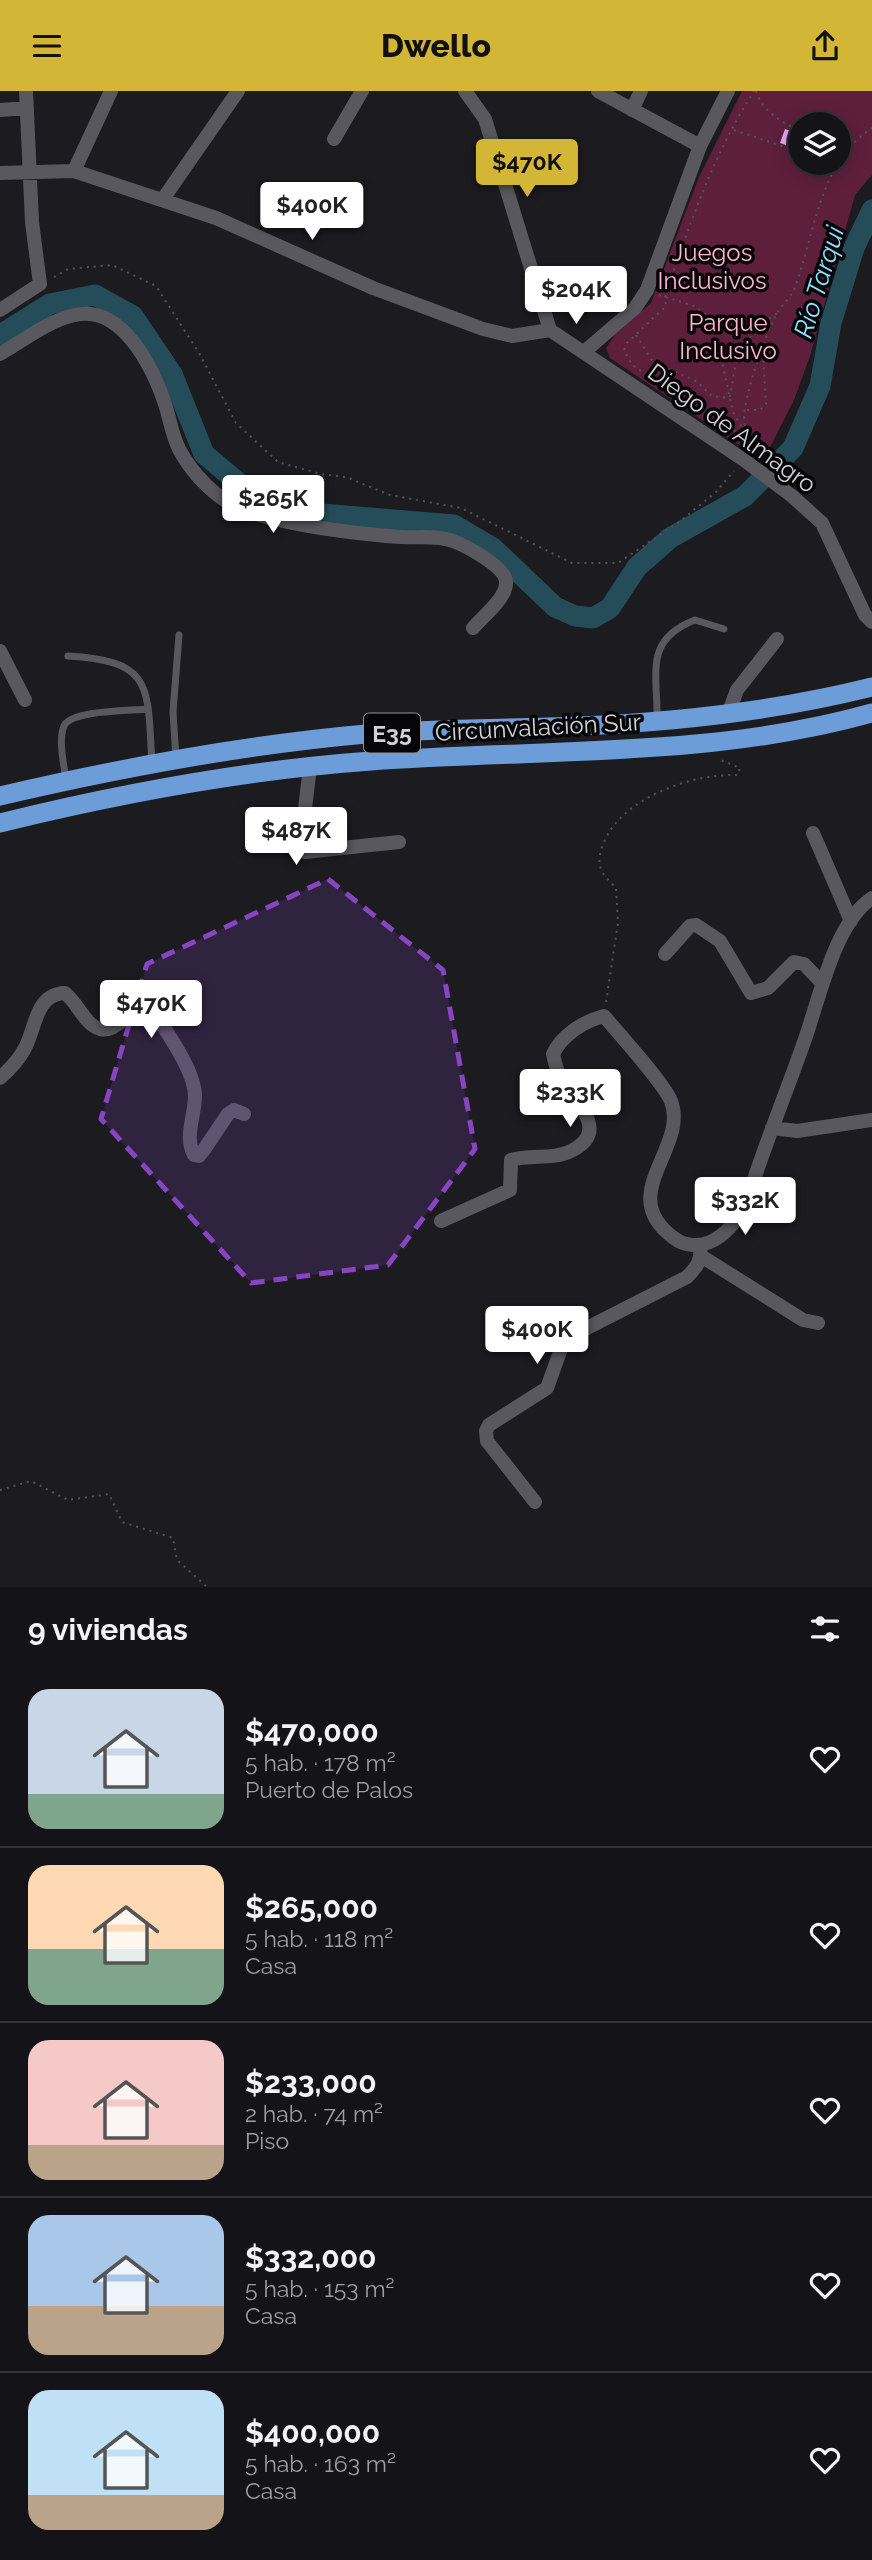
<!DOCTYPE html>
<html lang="es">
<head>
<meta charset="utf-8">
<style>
	body { margin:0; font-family:Raleway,sans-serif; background:#1d1d21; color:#f1f3f6; height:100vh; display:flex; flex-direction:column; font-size:26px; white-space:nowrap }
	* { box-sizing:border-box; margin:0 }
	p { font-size:23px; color:#9d9ea2 }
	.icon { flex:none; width:38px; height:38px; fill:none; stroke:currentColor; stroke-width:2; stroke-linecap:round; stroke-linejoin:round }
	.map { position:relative; height:1496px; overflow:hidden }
	.panel { display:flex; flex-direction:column; background:#141418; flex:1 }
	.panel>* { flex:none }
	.controls { position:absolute; left:788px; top:21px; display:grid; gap:14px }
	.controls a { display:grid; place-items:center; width:63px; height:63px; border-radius:50%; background:#141418; box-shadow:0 4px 18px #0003,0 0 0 2px #333337; font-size:35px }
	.price { position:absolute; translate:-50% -60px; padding:0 16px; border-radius:7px; background:#fff; color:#222; font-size:23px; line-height:46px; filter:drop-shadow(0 2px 4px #0008) }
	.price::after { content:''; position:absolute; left:50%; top:42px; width:21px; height:16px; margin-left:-10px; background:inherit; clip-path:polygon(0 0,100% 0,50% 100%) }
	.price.current { background:#d3b635; color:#111 }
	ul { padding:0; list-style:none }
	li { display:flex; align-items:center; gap:21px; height:175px; padding:0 28px }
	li+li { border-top:2px solid #333337 }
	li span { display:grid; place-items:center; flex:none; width:196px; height:140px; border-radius:21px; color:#555 }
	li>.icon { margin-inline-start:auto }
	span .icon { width:84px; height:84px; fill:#fffc; stroke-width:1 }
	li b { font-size:30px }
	h2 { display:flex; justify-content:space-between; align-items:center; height:84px; padding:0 28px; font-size:30px }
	header { display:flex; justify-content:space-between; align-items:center; height:91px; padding:0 28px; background:#d3b635; color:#111; font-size:32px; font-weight:800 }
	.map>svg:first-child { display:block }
	.green { fill:#5e1f3c; fill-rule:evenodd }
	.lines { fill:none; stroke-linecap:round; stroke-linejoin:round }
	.river { stroke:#254d59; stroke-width:21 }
	.building { fill:#e4a3ee }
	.path { stroke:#535358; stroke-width:2; stroke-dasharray:2 5; stroke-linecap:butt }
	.service { stroke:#58585e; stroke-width:7 }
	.minor { stroke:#58585e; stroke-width:14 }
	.trunk { stroke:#6d9dd9; stroke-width:19 }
	.marked { fill:#8845c2; fill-opacity:0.2; stroke:#8845c2; stroke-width:5; stroke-dasharray:14 9; stroke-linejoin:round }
	.labels { text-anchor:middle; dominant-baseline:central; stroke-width:7; stroke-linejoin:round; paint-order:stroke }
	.shield { fill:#060608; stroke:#959598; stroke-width:2 }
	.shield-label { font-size:23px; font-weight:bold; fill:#d2d2d6 }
	.park-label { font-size:24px; fill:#ffb4d0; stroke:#060608 }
	.street-label { font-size:24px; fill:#d2d2d6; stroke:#060608 }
	.water-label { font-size:26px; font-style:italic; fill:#8ce3ff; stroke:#060608 }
</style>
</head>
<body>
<header><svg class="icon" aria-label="menu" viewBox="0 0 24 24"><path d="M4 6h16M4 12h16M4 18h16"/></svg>Dwello<svg class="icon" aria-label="share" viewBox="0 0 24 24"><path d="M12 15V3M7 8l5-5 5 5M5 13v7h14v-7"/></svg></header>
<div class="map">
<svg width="872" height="1496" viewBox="0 0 872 1496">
	<rect width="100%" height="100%" fill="#1b1b20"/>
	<path class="green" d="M742 0H872V84L855 104 810 265 794 309 763 370 610 267 606 257 615 244 651 212 699 86ZM800 33H838V72H800Z"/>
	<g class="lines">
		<path class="river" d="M0 244 50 213 95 204 133 225 172 283 204 363 252 403 298 421 454 434 493 457 555 516 575 525 593 527 610 517 637 476 670 447 745 405 793 357 820 295 831 232 854 157 872 119"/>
	</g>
	<path class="building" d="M785 38 800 43V59L780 52Z"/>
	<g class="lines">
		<path class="path" d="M756 0C762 20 781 31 800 40
			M734 39 800 61
			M838 49H853
			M54 186 68 178 112 174 156 195 199 262 236 332 278 371 321 383 346 386 390 404 461 417 572 472H618L679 431 716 401 734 380
			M659 204 694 215 709 226 715 239 733 321 746 344
			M636 244 653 271 696 290 712 305 729 307C733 296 732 285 736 274 743 250 757 237 777 222
			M747 319H760L766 313 763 264
			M747 348 632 274 624 259 627 252 666 215 665 206C689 134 713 64 754 0
			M749 355C748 346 745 338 744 329 743 307 766 242 777 222 783 212 791 207 795 196 816 140 818 73 872 37
			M606 911 618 832 616 796C599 782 595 772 604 751 622 707 693 682 738 684L740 677 718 668
			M0 1399 31 1390 68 1409 109 1403 122 1431 173 1447 177 1469 207 1496"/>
		<path class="service" d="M68 565C155 570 147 596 152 673
			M657 628C658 583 643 549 695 529L724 538
			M176 668 173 621 179 544
			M66 689C64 674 58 649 64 635 71 619 131 620 147 618"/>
		<path class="minor" d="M465 0 485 28 550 239
			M598 0 700 55
			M0 19 27 17
			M632 19 641 0
			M334 48 362 0
			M74 80 111 0
			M0 82 74 80 216 127 373 197 483 238 512 245 550 239 744 369 792 405 822 432 865 524 872 531
			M163 108 238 0
			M0 219 40 193 32 131 26 0
			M584 261 635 217 647 199 700 55 728 0
			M0 263C23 250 49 229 75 224 122 213 153 277 165 313 170 328 172 344 179 358 192 383 218 410 244 419 285 434 356 443 401 446 418 447 437 444 453 450 466 455 506 476 506 491 507 507 483 525 473 537
			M0 560 25 609
			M729 621 737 599 777 548
			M310 676 301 751 305 761 399 751
			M813 742 851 830
			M665 863 690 835 696 834 720 850 751 902 768 897 794 871 804 873 821 891
			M0 987C10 978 19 969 25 957 36 937 35 903 65 902 77 911 85 934 100 938 117 943 131 915 150 915L154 921C167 942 195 980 195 1005 195 1025 184 1045 194 1064L199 1065 203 1060 228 1023 234 1019 244 1023
			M772 1037 797 1040 872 1029
			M441 1130 510 1099 511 1069C530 1063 553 1069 571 1060 612 1040 574 1010 561 989 557 981 555 972 553 963 562 944 584 930 604 925 619 943 663 991 671 1010 689 1057 614 1104 674 1147 684 1155 699 1156 710 1151 726 1144 738 1128 746 1113 763 1058 785 1005 804 951 819 910 834 832 872 807
			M701 1165 803 1229 818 1232
			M535 1411 487 1350 486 1340 489 1334 547 1297 562 1255 587 1237 687 1186C697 1176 702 1169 700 1155"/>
		<path class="trunk" d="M0 705C120 677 242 654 366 643 436 637 507 638 578 635 676 631 776 620 872 596
			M0 732C122 702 246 679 371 670 535 658 714 667 872 622"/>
	</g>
	<path class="marked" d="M328 788 443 879 475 1058 388 1174 251 1192 101 1028 147 873Z"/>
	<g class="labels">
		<rect class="shield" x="364" y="622.5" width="56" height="39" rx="5"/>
		<g class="shield-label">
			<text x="392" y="642">E35</text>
		</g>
		<g class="park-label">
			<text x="712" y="161">Juegos<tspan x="712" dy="28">Inclusivos</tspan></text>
			<text x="728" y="231">Parque<tspan x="728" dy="28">Inclusivo</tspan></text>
		</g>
		<g class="street-label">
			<text transform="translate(732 337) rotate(36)">Diego de Almagro</text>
			<text transform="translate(538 636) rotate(-3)">Circunvalación Sur</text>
		</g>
		<g class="water-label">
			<text transform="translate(819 191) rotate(-73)">Río Tarqui</text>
		</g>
	</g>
</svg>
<div class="controls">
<a><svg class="icon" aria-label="layers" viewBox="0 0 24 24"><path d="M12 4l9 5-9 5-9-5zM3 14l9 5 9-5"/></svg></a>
</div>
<b class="price current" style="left:527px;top:108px">$470K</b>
<b class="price" style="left:312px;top:151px">$400K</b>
<b class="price" style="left:576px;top:235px">$204K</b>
<b class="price" style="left:273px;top:444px">$265K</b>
<b class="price" style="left:296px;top:776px">$487K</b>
<b class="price" style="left:151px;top:949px">$470K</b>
<b class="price" style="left:570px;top:1038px">$233K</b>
<b class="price" style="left:745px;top:1146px">$332K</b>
<b class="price" style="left:537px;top:1275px">$400K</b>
</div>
<section class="panel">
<h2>9 viviendas<svg class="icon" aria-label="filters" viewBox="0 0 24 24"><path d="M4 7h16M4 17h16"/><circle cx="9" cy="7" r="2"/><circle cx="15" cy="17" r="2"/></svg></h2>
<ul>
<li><span style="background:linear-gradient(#c9d6e8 75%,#7fa58c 0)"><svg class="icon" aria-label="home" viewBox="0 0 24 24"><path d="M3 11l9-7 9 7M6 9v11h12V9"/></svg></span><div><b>$470,000</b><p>5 hab. · 178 m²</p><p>Puerto de Palos</p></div><svg class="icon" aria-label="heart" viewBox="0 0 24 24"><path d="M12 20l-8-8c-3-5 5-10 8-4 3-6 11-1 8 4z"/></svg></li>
<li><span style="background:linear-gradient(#ffd9b3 60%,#7fa58c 0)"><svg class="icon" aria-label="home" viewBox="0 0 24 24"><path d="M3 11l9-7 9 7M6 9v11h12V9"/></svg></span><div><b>$265,000</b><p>5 hab. · 118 m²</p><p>Casa</p></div><svg class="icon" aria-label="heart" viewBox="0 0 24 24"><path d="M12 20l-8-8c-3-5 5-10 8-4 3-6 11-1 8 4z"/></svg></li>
<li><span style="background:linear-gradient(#f6c9c9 75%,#b9a48a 0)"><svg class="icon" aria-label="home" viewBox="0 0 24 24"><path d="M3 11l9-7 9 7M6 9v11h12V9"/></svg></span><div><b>$233,000</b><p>2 hab. · 74 m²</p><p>Piso</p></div><svg class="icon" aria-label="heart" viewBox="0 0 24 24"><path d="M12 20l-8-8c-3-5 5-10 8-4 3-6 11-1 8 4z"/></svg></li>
<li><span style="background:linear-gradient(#a9c7e8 65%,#b9a48a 0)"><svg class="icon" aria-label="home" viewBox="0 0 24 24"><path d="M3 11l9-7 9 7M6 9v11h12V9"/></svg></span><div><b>$332,000</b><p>5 hab. · 153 m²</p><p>Casa</p></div><svg class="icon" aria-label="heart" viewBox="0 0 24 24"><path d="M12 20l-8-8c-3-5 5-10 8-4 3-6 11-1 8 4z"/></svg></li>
<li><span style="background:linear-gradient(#bfe0f5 75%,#b9a48a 0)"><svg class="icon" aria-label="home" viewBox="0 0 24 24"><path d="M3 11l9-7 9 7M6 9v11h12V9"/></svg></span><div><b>$400,000</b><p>5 hab. · 163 m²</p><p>Casa</p></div><svg class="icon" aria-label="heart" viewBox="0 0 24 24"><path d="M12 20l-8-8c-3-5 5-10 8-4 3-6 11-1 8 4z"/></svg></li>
</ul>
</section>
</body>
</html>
